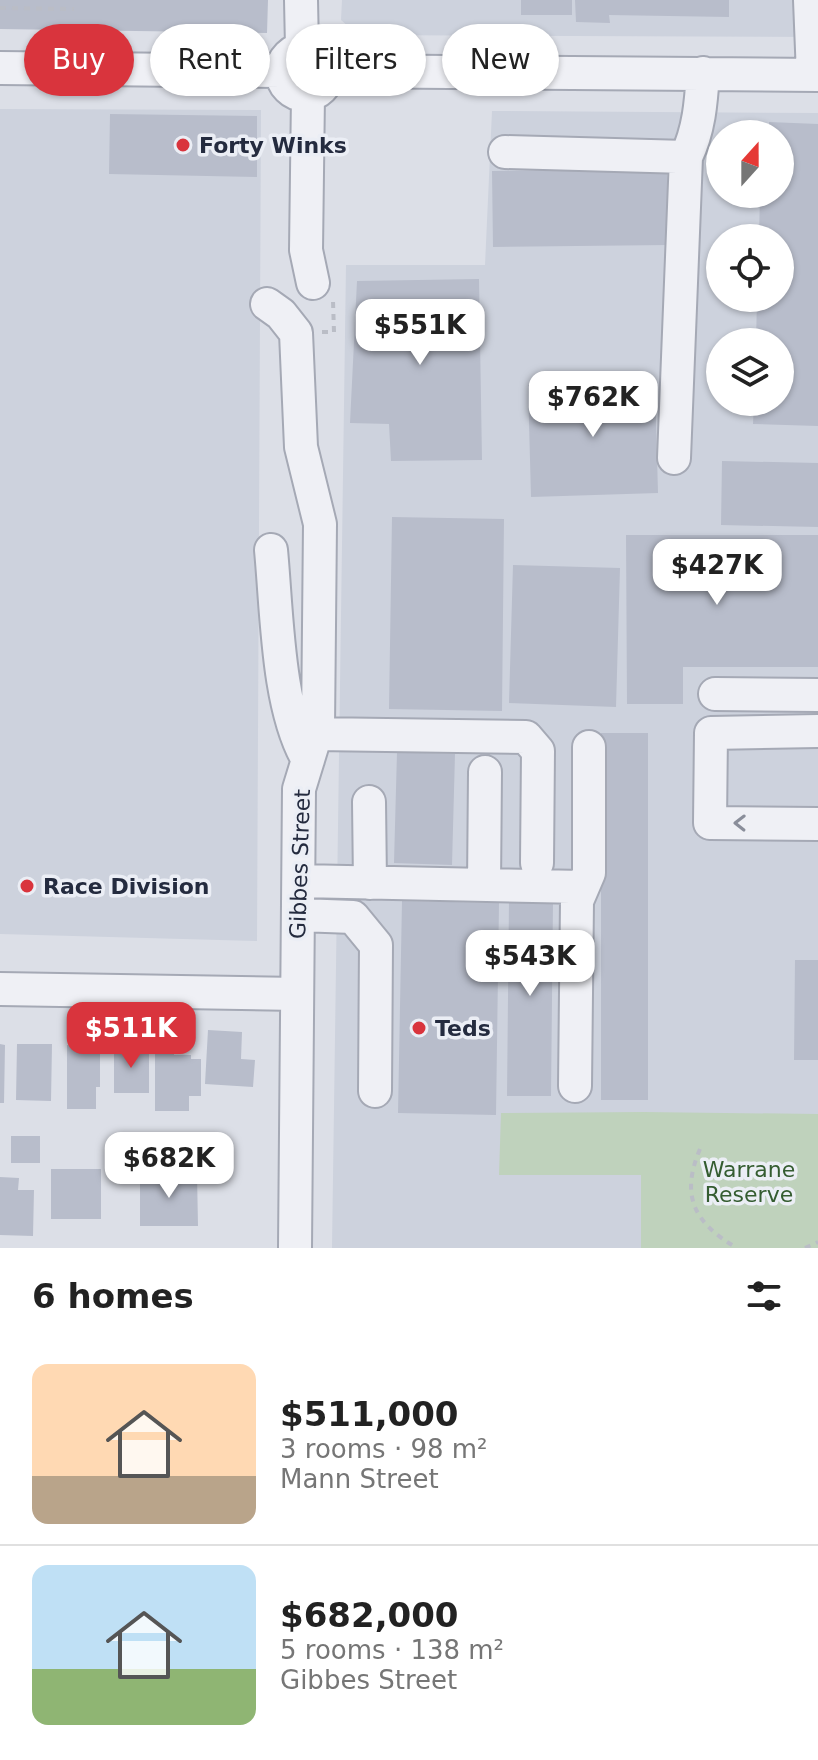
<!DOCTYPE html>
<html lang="en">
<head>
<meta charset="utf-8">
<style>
	body { margin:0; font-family:"DejaVu Sans",sans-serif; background:#f2f2f2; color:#222; height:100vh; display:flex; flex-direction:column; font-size:30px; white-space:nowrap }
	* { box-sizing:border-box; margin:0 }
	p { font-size:26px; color:#767676 }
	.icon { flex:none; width:44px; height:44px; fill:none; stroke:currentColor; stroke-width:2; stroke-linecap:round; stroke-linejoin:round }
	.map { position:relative; height:1248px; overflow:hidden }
	.details { display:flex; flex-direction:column; background:#fff; flex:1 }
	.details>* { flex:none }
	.hud { position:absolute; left:24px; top:24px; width:770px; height:72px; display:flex; gap:16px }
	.needle { width:52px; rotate:21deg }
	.buttons { position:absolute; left:706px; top:120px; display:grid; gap:16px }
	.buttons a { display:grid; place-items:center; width:88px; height:88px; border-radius:50%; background:#fff; box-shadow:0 2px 6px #0004; font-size:40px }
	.price { position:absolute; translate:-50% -68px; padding:0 18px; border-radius:16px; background:#fff; color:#222; font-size:26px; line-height:52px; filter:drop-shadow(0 2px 4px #0008) }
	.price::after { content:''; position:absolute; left:50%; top:48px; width:24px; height:18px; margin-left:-12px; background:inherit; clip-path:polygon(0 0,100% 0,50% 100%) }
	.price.current { background:#d9343d; color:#fff }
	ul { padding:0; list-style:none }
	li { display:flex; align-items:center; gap:24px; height:200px; padding:0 32px }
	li+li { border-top:2px solid #e0e0e0 }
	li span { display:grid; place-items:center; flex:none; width:224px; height:160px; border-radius:16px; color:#555 }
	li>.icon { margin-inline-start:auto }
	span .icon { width:96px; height:96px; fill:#fffc; stroke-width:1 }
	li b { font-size:34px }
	h2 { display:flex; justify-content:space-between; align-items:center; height:96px; padding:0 32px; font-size:34px }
	.chip { padding:0 28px; border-radius:36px; background:#fff; box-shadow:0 2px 6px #0004; font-size:28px; line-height:72px }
	.chip.current { background:#d9343d; color:#fff }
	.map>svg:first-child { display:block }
	.built { fill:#cdd2dd; fill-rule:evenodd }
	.green { fill:#bfd2bc }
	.building { fill:#b8bdcb }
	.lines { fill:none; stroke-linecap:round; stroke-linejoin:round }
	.minor-casing { stroke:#a5a9b5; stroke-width:36 }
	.path { stroke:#babdc6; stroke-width:4; stroke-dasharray:6 6; stroke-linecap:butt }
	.minor { stroke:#eff0f5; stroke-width:32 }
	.oneway { stroke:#8a8e9a }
	.poi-dot { fill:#d9343d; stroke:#ebeef5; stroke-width:3 }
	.labels { text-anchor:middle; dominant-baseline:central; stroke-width:7; stroke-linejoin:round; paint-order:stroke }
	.poi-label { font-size:22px; font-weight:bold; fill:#242b3f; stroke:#ebeef5; text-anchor:start }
	.street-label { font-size:22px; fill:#242b3f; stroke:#ebeef5 }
	.park-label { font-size:22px; fill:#345c30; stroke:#ebeef5 }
</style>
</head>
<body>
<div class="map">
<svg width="818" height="1248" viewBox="0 0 818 1248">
	<rect width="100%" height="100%" fill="#dcdfe7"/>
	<path class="built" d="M342 0H818V37L358 35 341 20Z
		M0 109 261 110 257 941 0 934Z
		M492 111 818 113V1114L641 1175V1248H332L346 265H485ZM720 134H780V194H720ZM720 238H780V298H720ZM720 342H780V402H720Z"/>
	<path class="green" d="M643 1112 818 1114V1248H641V1175H499L501 1113Z"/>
	<path class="building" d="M0 0H268L267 33 0 29Z
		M521 0H572V15H521Z
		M575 0H729V17L609 15 610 23 576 22Z
		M110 114 257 116V177L109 174Z
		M769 122 818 124V426L753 424 754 402H780V342H756L757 298H780V238H759L760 194H780V134H769Z
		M667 169 668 245 493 247 492 171Z
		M479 279 482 460 391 461 389 424 350 423 357 281Z
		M655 382 658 493 531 497 528 385Z
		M722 461 818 463V527L721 525Z
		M392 517 504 519 502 711 389 709Z
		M626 535H818V667H683V704H627Z
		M513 565 620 568 616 707 509 703Z
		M601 733H648V1100H601Z
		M397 752 455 754 452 865 394 863Z
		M509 900 553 901 551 1096H507Z
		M402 901 499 903 496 1115 398 1113Z
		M795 960H818V1060H794Z
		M208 1030 242 1032 241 1059 255 1060 253 1087 205 1084Z
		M0 1044 5 1045 4 1103H0Z
		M17 1044H52L51 1101 16 1100Z
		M67 1045 100 1046V1087H96V1109H67Z
		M155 1046H174V1055H191V1059H201V1096H189V1111H155Z
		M114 1047 149 1048V1093H114Z
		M184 1135 206 1136 205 1168 182 1166Z
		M11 1136H40V1163H11Z
		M107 1140H134L133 1166H106Z
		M51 1169H101V1219H51Z
		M140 1173 197 1174 198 1226H140Z
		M0 1177 19 1178 18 1190H34L33 1236 0 1235Z"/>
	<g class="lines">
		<g class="minor-casing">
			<path id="minor" d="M301 0 302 48
				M810 0 813 75
				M282 72a23 23 0 1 1 46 0a23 23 0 1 1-46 0Z
				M0 68 281 71
				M329 71 818 75
				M308 95 306 250 313 283
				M505 152 686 157
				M267 304 281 314 296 333 301 447 320 524 318 727 299 789 295 1248
				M674 458 686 157C699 130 701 103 703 73
				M271 550C277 612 277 707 308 760
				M715 694 818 695
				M818 731 711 733 710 823 818 824
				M316 734 526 737 538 751 537 863
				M369 802 370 883
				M300 881 583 887
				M484 885 485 772
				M299 915 353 917 376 945 375 1091
				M0 989 297 994
				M575 1086 577 901 589 873V747"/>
		</g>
		<path class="path" d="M0 8 74 9
			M238 37V33
			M322 332H334L333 301
			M700 1149C680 1196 694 1223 737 1248
			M805 1248 818 1242"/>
		<use href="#minor" class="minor"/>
	</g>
	<defs><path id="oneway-chevron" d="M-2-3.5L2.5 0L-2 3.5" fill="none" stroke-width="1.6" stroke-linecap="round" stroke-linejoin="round" transform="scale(2)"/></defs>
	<use class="oneway" href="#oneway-chevron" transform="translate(740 823) rotate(-179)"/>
	<g class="poi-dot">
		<circle cx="183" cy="145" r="8"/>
		<circle cx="27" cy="886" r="8"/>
		<circle cx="419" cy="1028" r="8"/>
	</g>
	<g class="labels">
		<g class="poi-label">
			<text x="199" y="145">Forty Winks</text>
			<text x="43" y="886">Race Division</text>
			<text x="435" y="1028">Teds</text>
		</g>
		<g class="street-label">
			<text transform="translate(300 864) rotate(-88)">Gibbes Street</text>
		</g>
		<g class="park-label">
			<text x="749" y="1169">Warrane<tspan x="749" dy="25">Reserve</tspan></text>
		</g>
	</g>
</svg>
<div class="buttons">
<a><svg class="needle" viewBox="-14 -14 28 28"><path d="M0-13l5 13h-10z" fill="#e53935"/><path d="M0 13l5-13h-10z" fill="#767676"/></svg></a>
<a><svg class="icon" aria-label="locate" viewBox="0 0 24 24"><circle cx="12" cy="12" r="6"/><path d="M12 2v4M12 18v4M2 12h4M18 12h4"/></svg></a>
<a><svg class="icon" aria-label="layers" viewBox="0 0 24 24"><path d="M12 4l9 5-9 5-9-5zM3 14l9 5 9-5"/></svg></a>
</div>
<b class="price" style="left:420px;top:367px">$551K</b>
<b class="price" style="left:593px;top:439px">$762K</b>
<b class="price" style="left:717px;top:607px">$427K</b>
<b class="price" style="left:530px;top:998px">$543K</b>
<b class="price current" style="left:131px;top:1070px">$511K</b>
<b class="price" style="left:169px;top:1200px">$682K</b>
<div class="hud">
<a class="chip current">Buy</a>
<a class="chip">Rent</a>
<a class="chip">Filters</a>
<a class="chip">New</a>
</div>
</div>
<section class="details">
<h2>6 homes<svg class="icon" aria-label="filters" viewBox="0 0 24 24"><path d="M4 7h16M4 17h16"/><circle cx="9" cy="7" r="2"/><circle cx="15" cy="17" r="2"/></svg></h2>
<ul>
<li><span style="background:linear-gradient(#ffd9b3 70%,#b9a48a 0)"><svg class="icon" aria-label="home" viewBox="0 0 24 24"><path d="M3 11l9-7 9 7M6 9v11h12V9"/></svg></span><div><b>$511,000</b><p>3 rooms · 98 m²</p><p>Mann Street</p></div></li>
<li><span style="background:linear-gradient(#bfe0f5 65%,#8fb573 0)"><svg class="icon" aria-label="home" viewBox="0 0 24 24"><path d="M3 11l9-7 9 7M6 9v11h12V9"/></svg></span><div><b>$682,000</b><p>5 rooms · 138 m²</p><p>Gibbes Street</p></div></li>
</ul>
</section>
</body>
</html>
